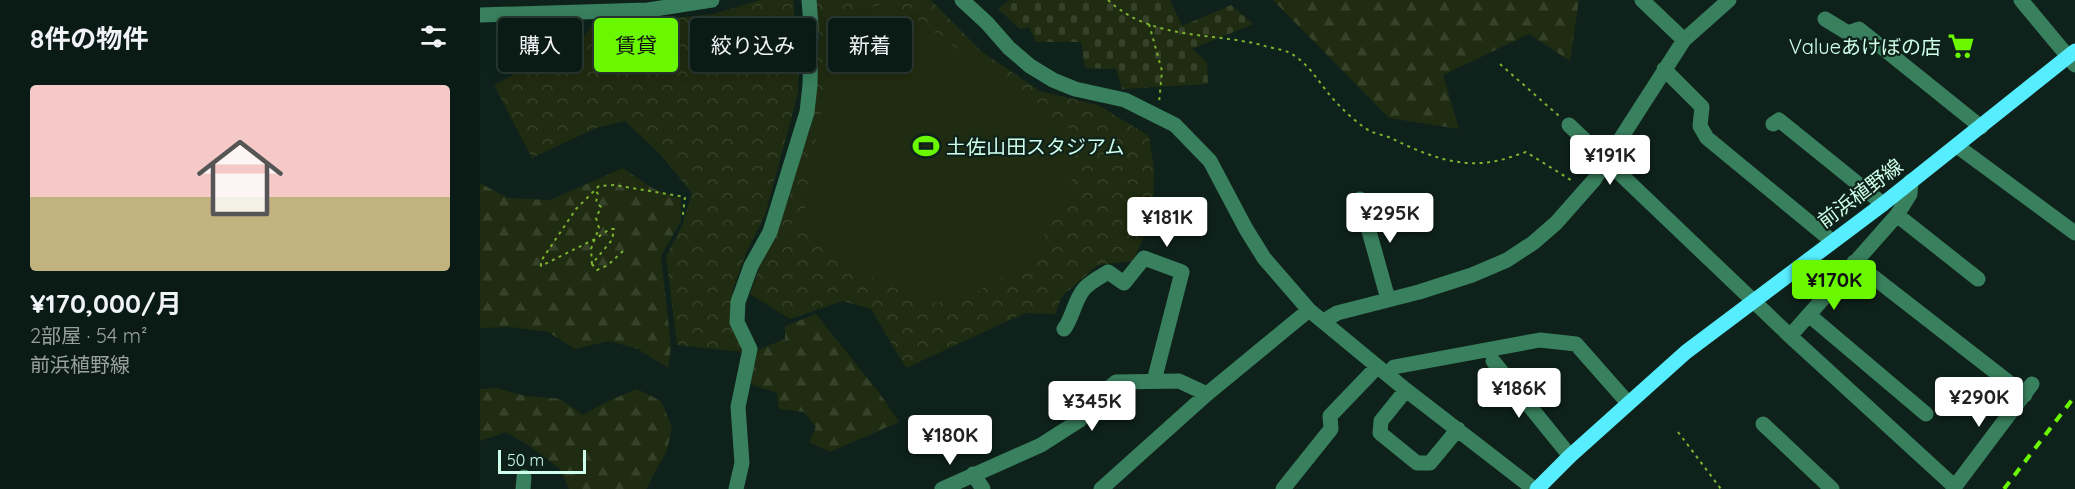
<!DOCTYPE html>
<html lang="ja">
<head>
<meta charset="utf-8">
<style>
	body { margin:0; font-family:Quicksand,"Noto Sans JP",sans-serif; background:#13231d; color:#f1f3f6; height:100vh; display:flex; flex-direction:column; font-size:22px; white-space:nowrap }
	* { box-sizing:border-box; margin:0 }
	p { font-size:20px; color:#99a1a0 }
	.icon { flex:none; width:33px; height:33px; fill:none; stroke:currentColor; stroke-width:2; stroke-linecap:round; stroke-linejoin:round }
	.map { position:relative; flex:1; overflow:hidden }
	.details { display:flex; flex-direction:column; background:#0a1a14; width:480px }
	.details>* { flex:none }
	.guide { position:absolute; left:18px; top:18px; width:570px; height:54px; display:flex; gap:12px }
	.scale { position:absolute; left:18px; bottom:15px; width:88px; box-sizing:border-box; padding-left:6px; border:3px solid #cfffeb; border-top:0; font-size:16px; line-height:21px; white-space:nowrap; color:#cfffeb; -webkit-text-stroke:4px #0e221b; paint-order:stroke }
	.price { position:absolute; translate:-50% -51px; padding:0 14px; border-radius:6px; background:#fff; color:#222; font-size:20px; line-height:39px; filter:drop-shadow(0 2px 3px #0008) }
	.price::after { content:''; position:absolute; left:50%; top:36px; width:18px; height:14px; margin-left:-9px; background:inherit; clip-path:polygon(0 0,100% 0,50% 100%) }
	.price.current { background:#6af801; color:#111 }
	ul { padding:0; list-style:none }
	li { display:grid; align-content:center; gap:12px; height:318px; padding:0 30px }
	li span { display:grid; place-items:center; height:186px; border-radius:6px; color:#555 }
	li>.icon { margin-inline-start:auto }
	span .icon { width:108px; height:108px; fill:#fffc; stroke-width:1 }
	li b { font-size:26px }
	h2 { display:flex; justify-content:space-between; align-items:center; height:72px; padding:0 30px; font-size:26px }
	.pill { padding:0 21px; border-radius:6px; background:#0a1a14; box-shadow:0 3px 15px #0003,0 0 0 2px #2a3834; font-size:21px; line-height:54px }
	.pill.current { background:#6af801; color:#111 }
	main { display:flex; flex:1; min-height:0 }
	.map>svg:first-child { display:block }
	.forest { fill:url(#forest-firs) }
	.cemetery { fill:url(#cemetery-stones) }
	.park { fill:url(#park-crowns) }
	.garden { fill:#202c11 }
	.lines { fill:none; stroke-linecap:round; stroke-linejoin:round }
	.path { stroke:#7cb32f; stroke-width:2; stroke-dasharray:3 4.5; stroke-linecap:butt }
	.minor { stroke:#39815e; stroke-width:15 }
	.major { stroke:#56edfe; stroke-width:15 }
	.rail { stroke:#6af801; stroke-width:4; stroke-dasharray:9 8; stroke-linecap:butt }
	.labels { text-anchor:middle; dominant-baseline:central; stroke-width:4.5; stroke-linejoin:round; paint-order:stroke }
	.poi-label { font-size:20px; fill:#cfffeb; stroke:#0e221b; text-anchor:end }
	.street-label { font-size:20px; fill:#cfffeb; stroke:#0e221b }
</style>
</head>
<body>
<main>
<section class="details">
<h2>8件の物件<svg class="icon" aria-label="filters" viewBox="0 0 24 24"><path d="M4 7h16M4 17h16"/><circle cx="9" cy="7" r="2"/><circle cx="15" cy="17" r="2"/></svg></h2>
<ul>
<li><span style="background:linear-gradient(#f6c9c9 60%,#c2b280 0)"><svg class="icon" aria-label="home" viewBox="0 0 24 24"><path d="M3 11l9-7 9 7M6 9v11h12V9"/></svg></span><div><b>¥170,000/月</b><p>2部屋 · 54 m²</p><p>前浜植野線</p></div></li>
</ul>
</section>
<div class="map">
<svg width="1595" height="489" viewBox="0 0 1595 489">
	<defs>
		<pattern id="forest-firs" width="22" height="20" patternUnits="userSpaceOnUse" patternTransform="scale(1.5)"><rect width="22" height="20" fill="#202c11"/><path d="M5 1l3.5 6h-7zM16 11l3.5 6h-7z" fill="#354128"/></pattern>
		<pattern id="cemetery-stones" width="16" height="16" patternUnits="userSpaceOnUse" patternTransform="scale(1.5)"><rect width="16" height="16" fill="#202c11"/><path d="M2 7V4a2 2 0 0 1 4 0v3zM10 15v-3a2 2 0 0 1 4 0v3z" fill="#354128"/></pattern>
		<pattern id="park-crowns" width="20" height="18" patternUnits="userSpaceOnUse" patternTransform="scale(1.5)"><rect width="20" height="18" fill="#202c11"/><path d="M2 6a3 3 0 1 1 6 0M12 15a3 3 0 1 1 6 0" fill="none" stroke="#354128"/></pattern>
	</defs>
	<rect width="100%" height="100%" fill="#0e221b"/>
	<path class="forest" d="M793 0H1099L1090 61 1049 34 963 75 979 129 909 118Z
		M143 168 172 188 201 199V221L181 256 191 346 188 368 158 349 129 341 95 349 68 332 31 327 0 328V183L28 198 70 200Z
		M336 314 400 394 419 422 350 452 329 442 336 427 324 412 299 409 297 393 270 384 278 350 305 339V326Z
		M16 388 46 396 80 399 103 415 126 402 157 389 181 401 192 427 187 450 166 489H89L80 469 51 447 26 432 0 441V389Z"/>
	<path class="cemetery" d="M530 0H690L702 26 751 5 773 24 712 49 727 62 728 84 642 89 636 69 605 68 601 42H556L549 27 540 29 518 9Z"/>
	<path class="park" d="M280 0H313L319 58 318 93 285 215 267 251 253 289 252 325 264 352 197 345 186 256 202 226 212 193 179 153 145 121 116 128 52 158 14 85 103 38 112 26 233 14Z
		M330 0H451L501 51 560 91 618 105 669 136 674 169 673 217 653 261 618 265 582 296 575 314 545 313 426 368 391 309 363 301 310 319 270 294 330 130 340 35Z"/>
	<path class="garden" d="M402 4 419 7 593 132 591 193 546 264 480 301 445 303 360 262 322 227 348 69 357 31 378 13Z"/>
	<g class="lines">
		<path class="path" d="M628 0C671 40 729 32 782 45 790 48 801 49 808 52 830 63 839 84 855 101 862 109 880 126 890 131 896 134 904 135 911 138 943 154 979 169 1016 161 1026 159 1036 155 1046 152L1094 182
			M669 24 682 71 679 103
			M1020 64 1079 116
			M143 251 128 265 117 270 112 264 132 240 134 229H130L115 239 61 266V261L96 209 119 186 134 185 205 197 203 214 207 212
			M112 264 111 249 119 228 116 218 121 207 116 202 118 194 115 190
			M1198 432 1241 489"/>
		<path class="minor" d="M482 0 507 23 529 48 550 66 573 80 595 89 645 100 695 125 730 161 766 229 784 258 829 310 926 390 1054 489
			M1162 0 1204 40
			M1541 0 1595 65
			M0 15 168 10 232 0
			M1345 19 1368 33 1379 29 1501 127
			M1184 69 1222 107 1220 126 1227 138 1352 241
			M1293 124 1299 120 1403 204
			M1089 125 1310 336 1475 487
			M1477 146 1595 233
			M880 199 908 299
			M1417 215 1498 279
			M1374 262 1545 395
			M1329 315 1446 414
			M844 321 857 313 939 292 992 275 1027 260 1053 243 1076 223 1114 180 1204 40 1249 0
			M584 329C593 317 594 301 604 289 610 282 620 277 628 272L644 283 664 258 702 272 674 381
			M1310 336 1417 215 1430 194 1431 181
			M1013 361 1090 456
			M908 374 914 367 1060 340 1096 344 1148 403
			M926 390 901 421 900 433 937 463H950L978 429
			M1283 424 1352 489
			M493 474 503 489
			M43 489 44 477
			M256 489 262 463 258 407 270 349 257 322 258 302 271 266 290 232 327 112 330 85 331 25 329 0
			M462 489 561 445 600 420 618 397 636 382 699 381 727 394
			M621 489 727 394 829 310
			M803 489 851 429 850 416 897 367
			M1473 489 1552 384"/>
		<path class="major" d="M1057 489 1090 456 1206 352 1403 204 1595 51"/>
		<path class="rail" d="M1524 489 1595 396"/>
	</g>
	<defs>
		<g id="supermarket-bare" transform="scale(2.07)"><path d="M-6-5.5h2.5l.6 2H6L4.5 2H-2.5L-4.4-4H-6ZM-1.5 3.2a1.3 1.3 0 1 0 .1 0ZM3 3.2a1.3 1.3 0 1 0 .1 0Z" fill="#6af801" stroke="#0e221b" stroke-width="2.5" paint-order="stroke"/></g>
		<g id="stadium-bare" transform="scale(2.07)"><path d="M0-5a6.5 5 0 1 0 0 10a6.5 5 0 1 0 0-10ZM-3.5-1.8h7v3.6h-7Z" fill="#6af801" stroke="#0e221b" stroke-width="2.5" paint-order="stroke"/></g>
	</defs>
	<g fill-rule="evenodd">
		<use href="#supermarket-bare" x="1481" y="46"/>
		<use href="#stadium-bare" x="446" y="146"/>
	</g>
	<g class="labels">
		<g class="poi-label">
			<text x="1461" y="46">Valueあけぼの店</text>
			<text x="466" y="146" text-anchor="start">土佐山田スタジアム</text>
		</g>
		<g class="street-label">
			<text transform="translate(1380 193) rotate(-37)">前浜植野線</text>
		</g>
	</g>
</svg>
<div class="scale">50 m</div>
<b class="price" style="left:1130px;top:186px">¥191K</b>
<b class="price" style="left:910px;top:244px">¥295K</b>
<b class="price" style="left:687px;top:248px">¥181K</b>
<b class="price current" style="left:1354px;top:311px">¥170K</b>
<b class="price" style="left:1039px;top:419px">¥186K</b>
<b class="price" style="left:1499px;top:428px">¥290K</b>
<b class="price" style="left:612px;top:432px">¥345K</b>
<b class="price" style="left:470px;top:466px">¥180K</b>
<div class="guide">
<a class="pill">購入</a>
<a class="pill current">賃貸</a>
<a class="pill">絞り込み</a>
<a class="pill">新着</a>
</div>
</div>
</main>
</body>
</html>
